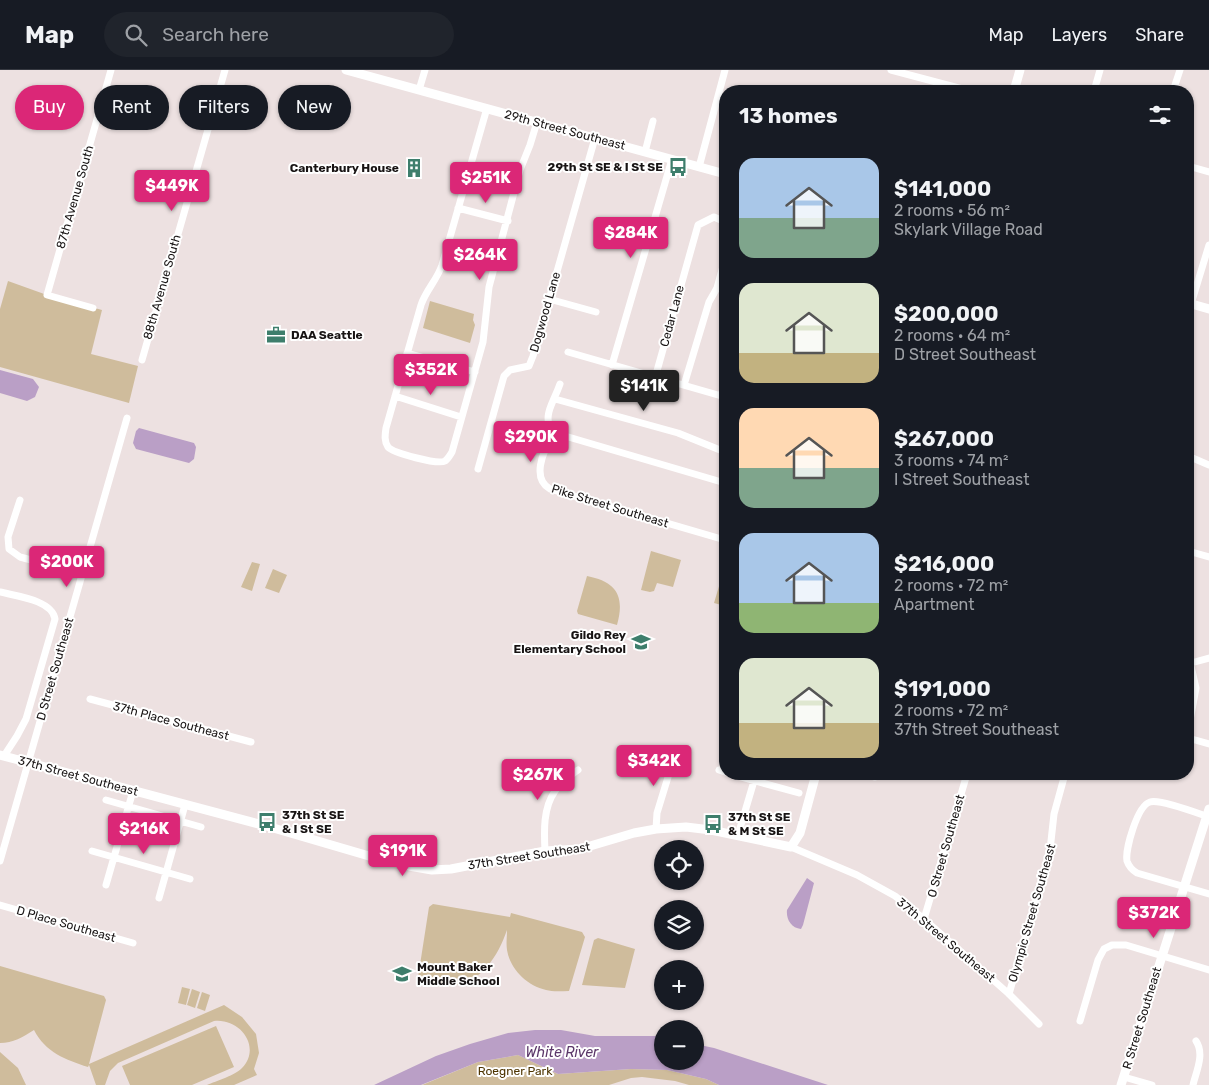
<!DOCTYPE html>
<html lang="en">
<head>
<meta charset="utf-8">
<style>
	body { margin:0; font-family:Rubik,sans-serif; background:#20242c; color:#f1f3f6; height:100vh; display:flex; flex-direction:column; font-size:19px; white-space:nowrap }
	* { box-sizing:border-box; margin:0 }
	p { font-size:16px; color:#9ea1a6 }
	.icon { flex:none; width:28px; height:28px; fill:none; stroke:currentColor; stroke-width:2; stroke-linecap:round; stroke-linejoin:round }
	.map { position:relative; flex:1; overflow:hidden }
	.details { position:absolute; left:719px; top:15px; width:475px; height:695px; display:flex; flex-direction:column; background:#171b24; border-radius:20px; box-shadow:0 1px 4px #0004 }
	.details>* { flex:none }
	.hud { position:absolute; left:15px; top:15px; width:475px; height:45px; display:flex; gap:10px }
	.buttons { position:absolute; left:654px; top:770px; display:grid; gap:10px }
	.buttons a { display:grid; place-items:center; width:50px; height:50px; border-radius:50%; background:#171b24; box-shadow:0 1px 4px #0004; font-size:25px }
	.price { position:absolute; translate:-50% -42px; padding:0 11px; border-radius:5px; background:#db2777; color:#fff; font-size:16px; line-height:32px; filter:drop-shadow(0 1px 2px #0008) }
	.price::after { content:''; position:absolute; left:50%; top:30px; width:15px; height:11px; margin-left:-8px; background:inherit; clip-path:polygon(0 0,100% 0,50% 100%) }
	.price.current { background:#222; color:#fff }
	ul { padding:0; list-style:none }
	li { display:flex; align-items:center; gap:15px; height:125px; padding:0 20px }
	li span { display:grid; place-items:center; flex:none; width:140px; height:100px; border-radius:15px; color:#555 }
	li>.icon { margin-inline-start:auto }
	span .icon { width:60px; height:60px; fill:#fffc; stroke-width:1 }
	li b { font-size:21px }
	h2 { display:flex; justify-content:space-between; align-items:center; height:60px; padding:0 20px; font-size:21px }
	.tag { padding:0 18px; border-radius:22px; background:#171b24; box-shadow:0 1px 4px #0004; font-size:18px; line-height:45px }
	.tag.current { background:#db2777; color:#fff }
	header { display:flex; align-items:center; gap:30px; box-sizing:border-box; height:70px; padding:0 25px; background:#171b24; border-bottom:1px solid #363941 }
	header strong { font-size:24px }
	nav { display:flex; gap:28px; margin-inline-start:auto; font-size:18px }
	.search { width:350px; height:45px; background:#20242c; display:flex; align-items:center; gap:12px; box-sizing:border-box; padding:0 18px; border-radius:28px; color:#9ea1a6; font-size:19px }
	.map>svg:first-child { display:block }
	.green { fill:#cfbc9c }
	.water { fill:#ba9fc6 }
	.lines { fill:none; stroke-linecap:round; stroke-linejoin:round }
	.minor { stroke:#fff; stroke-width:7 }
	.tertiary { stroke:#fff; stroke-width:9 }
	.labels { text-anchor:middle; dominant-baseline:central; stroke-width:4; stroke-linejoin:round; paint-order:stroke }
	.street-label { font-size:12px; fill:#181414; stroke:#fff }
	.poi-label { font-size:12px; font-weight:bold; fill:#181414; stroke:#fff; text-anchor:start }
	.park-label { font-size:12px; fill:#4d3400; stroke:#fff }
	.water-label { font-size:14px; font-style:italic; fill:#5c386a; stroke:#fff }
</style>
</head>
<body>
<header>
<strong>Map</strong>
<div class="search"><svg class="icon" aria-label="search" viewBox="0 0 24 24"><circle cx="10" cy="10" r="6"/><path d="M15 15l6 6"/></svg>Search here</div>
<nav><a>Map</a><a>Layers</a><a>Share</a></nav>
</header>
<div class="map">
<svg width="1209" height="1015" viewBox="0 0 1209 1015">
	<rect width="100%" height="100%" fill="#ede1e1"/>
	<path class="green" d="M8 211 47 225 102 240 91 284 138 296 129 333 0 297V239Z
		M430 231 474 244 473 250 475 255 470 273 423 258Z
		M651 481 681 490 673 517 657 513 654 521 650 522 641 520Z
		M252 492 260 494 252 521 241 517Z
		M273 499 287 505 279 523 265 518Z
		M723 503 725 504V536L714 533Z
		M587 506C617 512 625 526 617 555L578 544 577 541Z
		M433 834 510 847 511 843 582 862 585 867 569 921C562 921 553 922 546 920 527 916 510 899 507 880 506 873 507 867 507 860 498 886 482 912 452 916 441 918 428 915 417 914L429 837Z
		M598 868 635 879 625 918 582 915 594 870Z
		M0 896 104 926 106 930 89 994 224 935 242 947 256 964 259 983 254 999 257 1005 234 1015H207C216 1011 236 1005 242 998 262 977 240 948 214 951L118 993 110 1001 105 1015H96L89 995 88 997C66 990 45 982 34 960 23 967 13 973 0 973Z
		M182 917 190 919 186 935 178 933Z
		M192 919 200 922 195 938 187 935Z
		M202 922 210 925 205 941 197 938Z
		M216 956 234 997 192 1015H130L122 996Z
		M0 982 18 998 26 1015H0Z
		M518 985 558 1004 631 999 667 1000 706 1009 719 1015H689L675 1011 642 1007 631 1008 609 1015H422L478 992Z"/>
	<path class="water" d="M0 300 33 309 39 317 35 327 27 331 0 323Z
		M139 358 194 373 196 377 194 389 189 393 136 379 133 373 136 361Z
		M807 808 814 813 803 855 801 859C791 858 786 849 787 840Z
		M535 960H561L595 966H656L662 967V991H695V974L714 978 828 1015H719L706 1009 667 1000 631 999 558 1004 518 985 478 992 421 1015H374L436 986 470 974 508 963Z"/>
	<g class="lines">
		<path class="minor" d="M891 0 970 21
			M419 20 425 0
			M1094 21 1100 0
			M1173 21 1180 0
			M487 38 442 195C437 210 426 220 421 235L386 358C385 365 384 371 388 377 393 383 438 395 445 391 448 389 450 385 452 382L483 272 489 217 520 100 530 75 537 52
			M645 82 653 51
			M1188 96 1209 102
			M699 97 725 0
			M458 138 508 151
			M549 229 596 242
			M1191 234 1209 175
			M93 238 47 225 111 0
			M568 282 725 327
			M407 283 475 302
			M142 290 225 0
			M612 295 672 89
			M655 308 698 155 714 147 723 151
			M684 315 709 232 717 218 725 189
			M395 326 461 347
			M721 326 725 313
			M555 329 678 363 725 382
			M552 369C543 341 551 339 560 314
			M1188 386 1209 395
			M478 399 504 306 510 300 529 296 533 286 595 68
			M725 413 565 366 552 369C542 382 532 409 550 419L725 470
			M20 430 8 467 9 479 20 487 83 504
			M1188 481 1209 487
			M0 522C16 526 52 530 55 549L26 649 17 666 4 686
			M1188 583 1196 618 1188 661
			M1191 593 1209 588
			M90 629 251 672
			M1188 668 1209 674
			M719 700 725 702
			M730 704 799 723
			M863 704 875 707
			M106 730 201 757
			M1209 747C1197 743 1160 729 1150 732 1137 736 1125 780 1127 791 1129 797 1132 800 1137 803L1209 824
			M656 759 657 743 676 681
			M738 765 754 711
			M791 777 857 805 895 826 924 849 1009 924 1039 954
			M92 781 190 809
			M545 781C544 761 543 738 555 721 560 712 570 706 578 700
			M0 791 127 348
			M106 815 133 721
			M159 828 185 735
			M0 835 133 873
			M924 849 967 704
			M1009 924 1050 780 1054 744 1065 704
			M1080 951 1098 890 1104 879 1112 875H1126L1209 900
			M1124 1007 1152 1015
			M1193 1015C1196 1002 1205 984 1196 971"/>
		<path class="tertiary" d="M346 0 725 104
			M1014 21 1020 0
			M1188 233 1209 239
			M0 685 270 757 369 786 409 796 432 800 451 799 545 781 580 779 634 763 656 759 686 757 711 760 791 777 800 763 816 704
			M1121 1015 1209 739"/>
	</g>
	<defs>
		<g id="bus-bare" transform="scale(1.5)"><path d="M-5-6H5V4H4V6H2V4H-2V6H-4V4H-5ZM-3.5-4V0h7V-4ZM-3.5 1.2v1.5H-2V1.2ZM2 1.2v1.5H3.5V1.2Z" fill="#3e7e6c" stroke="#fff" stroke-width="2.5" paint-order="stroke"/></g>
		<g id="building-bare" transform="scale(1.5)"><path d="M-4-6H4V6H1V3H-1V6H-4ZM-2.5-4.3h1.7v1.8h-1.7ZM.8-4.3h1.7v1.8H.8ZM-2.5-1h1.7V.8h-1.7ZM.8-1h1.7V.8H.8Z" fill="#3e7e6c" stroke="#fff" stroke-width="2.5" paint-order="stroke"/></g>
		<g id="office-bare" transform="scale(1.5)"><path d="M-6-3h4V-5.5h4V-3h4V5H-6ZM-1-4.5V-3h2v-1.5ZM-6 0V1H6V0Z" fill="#3e7e6c" stroke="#fff" stroke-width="2.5" paint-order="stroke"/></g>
		<g id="school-bare" transform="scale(1.5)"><path d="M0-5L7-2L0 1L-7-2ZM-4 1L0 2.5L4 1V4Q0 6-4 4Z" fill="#3e7e6c" stroke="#fff" stroke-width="2.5" paint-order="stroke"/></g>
	</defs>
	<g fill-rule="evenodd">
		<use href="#bus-bare" x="678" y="97"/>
		<use href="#building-bare" x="414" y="98"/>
		<use href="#office-bare" x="276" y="265"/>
		<use href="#school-bare" x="641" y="572"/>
		<use href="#bus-bare" x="267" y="752"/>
		<use href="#bus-bare" x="713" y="754"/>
		<use href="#school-bare" x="402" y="904"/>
	</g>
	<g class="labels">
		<g class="street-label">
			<text transform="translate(565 60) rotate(15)">29th Street Southeast</text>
			<text transform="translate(75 127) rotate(-74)">87th Avenue South</text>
			<text transform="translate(162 217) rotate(-74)">88th Avenue South</text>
			<text transform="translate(545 242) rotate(-74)">Dogwood Lane</text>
			<text transform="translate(672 246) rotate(-75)">Cedar Lane</text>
			<text transform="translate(610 436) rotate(17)">Pike Street Southeast</text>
			<text transform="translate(55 599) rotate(-74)">D Street Southeast</text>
			<text transform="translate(171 651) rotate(15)">37th Place Southeast</text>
			<text transform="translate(78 706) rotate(15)">37th Street Southeast</text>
			<text transform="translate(946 776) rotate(-74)">O Street Southeast</text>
			<text transform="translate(529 786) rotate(-9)">37th Street Southeast</text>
			<text transform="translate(1032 843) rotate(-74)">Olympic Street Southeast</text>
			<text transform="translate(66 854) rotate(16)">D Place Southeast</text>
			<text transform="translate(946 870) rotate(40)">37th Street Southeast</text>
			<text transform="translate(1142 948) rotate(-73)">R Street Southeast</text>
		</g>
		<g class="poi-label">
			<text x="663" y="97" text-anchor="end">29th St SE &amp; I St SE</text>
			<text x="399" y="98" text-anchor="end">Canterbury House</text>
			<text x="291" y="265">DAA Seattle</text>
			<text x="626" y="565" text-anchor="end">Gildo Rey<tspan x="626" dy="14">Elementary School</tspan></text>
			<text x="282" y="745">37th St SE<tspan x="282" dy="14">&amp; I St SE</tspan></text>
			<text x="728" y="747">37th St SE<tspan x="728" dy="14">&amp; M St SE</tspan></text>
			<text x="417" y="897">Mount Baker<tspan x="417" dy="14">Middle School</tspan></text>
		</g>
		<g class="park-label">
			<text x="515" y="1001">Roegner Park</text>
		</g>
		<g class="water-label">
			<text x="562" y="982">White River</text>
		</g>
	</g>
</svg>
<div class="buttons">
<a><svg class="icon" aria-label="locate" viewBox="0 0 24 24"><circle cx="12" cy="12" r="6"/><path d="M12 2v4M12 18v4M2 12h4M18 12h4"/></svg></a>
<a><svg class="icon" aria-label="layers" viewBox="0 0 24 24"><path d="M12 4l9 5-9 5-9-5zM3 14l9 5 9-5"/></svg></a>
<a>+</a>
<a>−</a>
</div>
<b class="price" style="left:486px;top:134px">$251K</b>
<b class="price" style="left:172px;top:142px">$449K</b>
<b class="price" style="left:631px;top:189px">$284K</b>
<b class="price" style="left:480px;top:211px">$264K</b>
<b class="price" style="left:431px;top:326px">$352K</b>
<b class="price current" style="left:644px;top:342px">$141K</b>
<b class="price" style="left:531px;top:393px">$290K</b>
<b class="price" style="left:67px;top:518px">$200K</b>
<b class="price" style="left:654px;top:717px">$342K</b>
<b class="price" style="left:538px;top:731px">$267K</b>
<b class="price" style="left:144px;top:785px">$216K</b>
<b class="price" style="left:403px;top:807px">$191K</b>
<b class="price" style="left:1154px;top:869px">$372K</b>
<div class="hud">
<a class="tag current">Buy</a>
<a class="tag">Rent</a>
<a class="tag">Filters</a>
<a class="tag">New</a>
</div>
<section class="details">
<h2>13 homes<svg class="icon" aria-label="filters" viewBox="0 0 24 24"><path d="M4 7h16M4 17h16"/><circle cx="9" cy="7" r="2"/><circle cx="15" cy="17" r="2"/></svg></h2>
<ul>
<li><span style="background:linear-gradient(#a9c7e8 60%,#7fa58c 0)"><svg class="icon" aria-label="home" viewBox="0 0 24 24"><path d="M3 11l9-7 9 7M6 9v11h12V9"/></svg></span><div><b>$141,000</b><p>2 rooms · 56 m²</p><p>Skylark Village Road</p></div></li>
<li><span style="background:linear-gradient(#dfe7d0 70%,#c2b280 0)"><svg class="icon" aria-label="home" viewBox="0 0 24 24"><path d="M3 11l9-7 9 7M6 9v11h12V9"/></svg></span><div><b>$200,000</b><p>2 rooms · 64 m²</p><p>D Street Southeast</p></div></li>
<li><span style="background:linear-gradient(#ffd9b3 60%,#7fa58c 0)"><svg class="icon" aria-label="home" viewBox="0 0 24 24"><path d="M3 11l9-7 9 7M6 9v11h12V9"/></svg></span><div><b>$267,000</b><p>3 rooms · 74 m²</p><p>I Street Southeast</p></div></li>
<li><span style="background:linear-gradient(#a9c7e8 70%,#8fb573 0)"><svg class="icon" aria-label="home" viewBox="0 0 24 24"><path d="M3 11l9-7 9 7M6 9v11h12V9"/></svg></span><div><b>$216,000</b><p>2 rooms · 72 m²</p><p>Apartment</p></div></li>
<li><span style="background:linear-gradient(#dfe7d0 65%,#c2b280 0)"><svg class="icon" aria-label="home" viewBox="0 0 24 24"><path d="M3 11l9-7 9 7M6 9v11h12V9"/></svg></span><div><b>$191,000</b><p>2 rooms · 72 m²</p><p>37th Street Southeast</p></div></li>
</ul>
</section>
</div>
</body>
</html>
